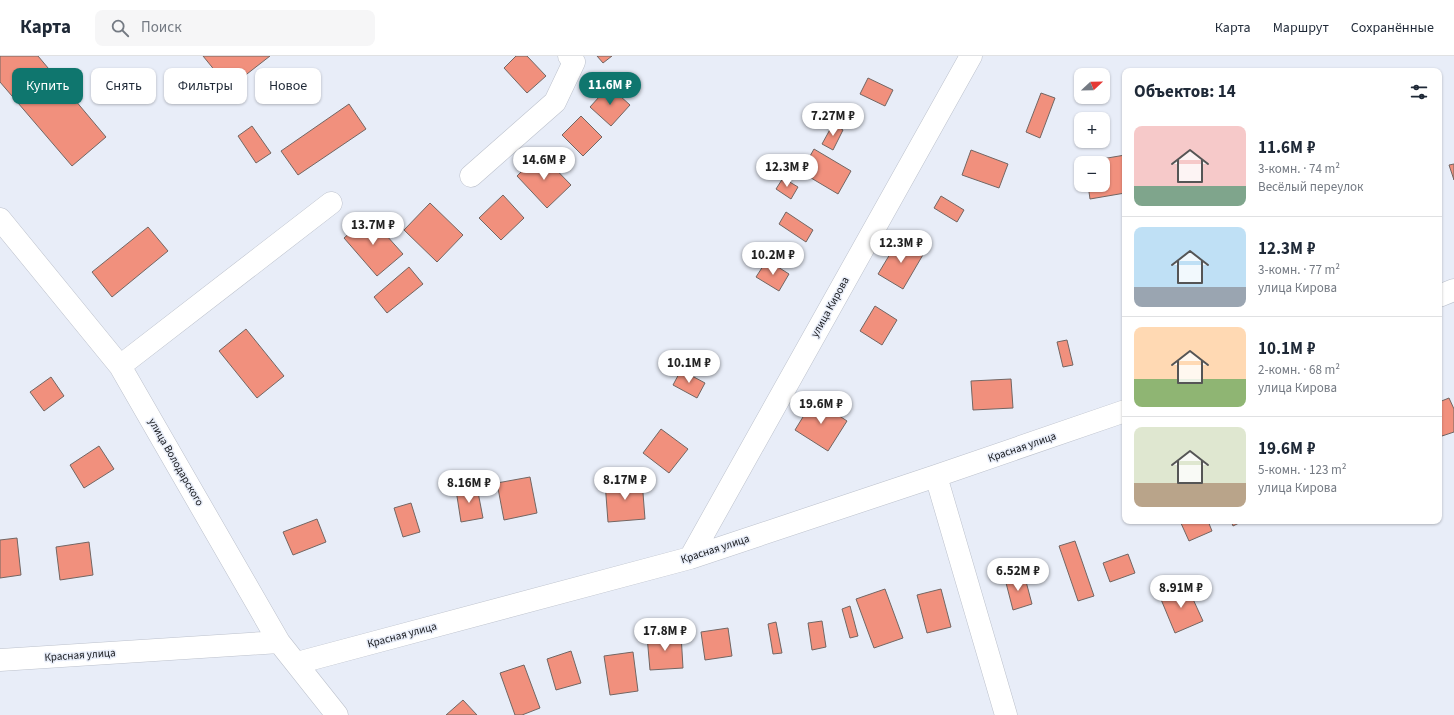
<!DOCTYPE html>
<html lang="ru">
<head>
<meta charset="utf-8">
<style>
	body { margin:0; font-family:"Source Sans 3",sans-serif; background:#f6f6f7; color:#1f2937; height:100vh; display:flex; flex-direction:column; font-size:15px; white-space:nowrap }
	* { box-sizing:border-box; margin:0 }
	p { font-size:13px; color:#747a83 }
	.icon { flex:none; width:22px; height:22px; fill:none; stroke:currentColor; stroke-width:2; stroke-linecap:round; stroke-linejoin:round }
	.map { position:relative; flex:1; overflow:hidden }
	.sheet { position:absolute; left:1122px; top:12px; width:320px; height:456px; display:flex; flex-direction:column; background:#fff; border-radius:8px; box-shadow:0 1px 3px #0004 }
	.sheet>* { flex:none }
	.hud { position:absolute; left:12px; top:12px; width:380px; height:36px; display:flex; gap:8px }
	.needle { width:26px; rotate:68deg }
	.controls { position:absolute; left:1074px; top:12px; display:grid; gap:8px }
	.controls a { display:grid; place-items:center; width:36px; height:36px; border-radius:8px; background:#fff; box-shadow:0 1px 3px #0004; font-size:20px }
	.price { position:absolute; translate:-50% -34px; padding:0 9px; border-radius:14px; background:#fff; color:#222; font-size:13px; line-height:26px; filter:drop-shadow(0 1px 2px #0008) }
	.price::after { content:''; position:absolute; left:50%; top:24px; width:12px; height:9px; margin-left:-6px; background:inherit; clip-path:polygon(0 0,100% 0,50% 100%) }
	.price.current { background:#0f766e; color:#fff }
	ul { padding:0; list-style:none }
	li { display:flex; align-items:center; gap:12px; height:100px; padding:0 12px }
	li+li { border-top:1px solid #e0e1e3 }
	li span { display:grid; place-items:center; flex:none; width:112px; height:80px; border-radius:8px; color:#555 }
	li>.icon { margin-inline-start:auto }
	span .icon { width:48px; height:48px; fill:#fffc; stroke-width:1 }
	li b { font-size:17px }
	h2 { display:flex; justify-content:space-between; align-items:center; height:48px; padding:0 12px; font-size:17px }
	.pill { padding:0 14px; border-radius:8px; background:#fff; box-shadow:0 1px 3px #0004; font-size:14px; line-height:36px }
	.pill.current { background:#0f766e; color:#fff }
	header { display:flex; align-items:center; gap:24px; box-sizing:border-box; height:56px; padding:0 20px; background:#fff; border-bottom:1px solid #e0e1e3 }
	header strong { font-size:19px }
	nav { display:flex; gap:22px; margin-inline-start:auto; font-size:14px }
	.search { width:280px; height:36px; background:#f6f6f7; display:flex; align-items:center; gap:10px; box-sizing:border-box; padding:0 14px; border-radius:8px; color:#747a83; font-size:15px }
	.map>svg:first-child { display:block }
	.building { fill:#f1907d; stroke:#726663 }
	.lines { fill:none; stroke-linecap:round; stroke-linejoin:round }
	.minor-casing { stroke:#bcc1cc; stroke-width:23 }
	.minor { stroke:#fff; stroke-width:22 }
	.labels { text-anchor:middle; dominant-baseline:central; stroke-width:3; stroke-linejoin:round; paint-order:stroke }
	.street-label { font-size:11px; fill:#15171b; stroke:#e8edf8 }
</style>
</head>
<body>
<header>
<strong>Карта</strong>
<div class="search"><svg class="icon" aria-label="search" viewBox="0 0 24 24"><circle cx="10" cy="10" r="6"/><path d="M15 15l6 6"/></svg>Поиск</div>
<nav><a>Карта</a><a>Маршрут</a><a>Сохранённые</a></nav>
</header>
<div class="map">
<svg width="1454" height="659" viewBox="0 0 1454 659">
	<rect width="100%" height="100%" fill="#e8edf8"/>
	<path class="building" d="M0 0H38L106 81 72 110 0 26Z
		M203 0H270L229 32Z
		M516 0H527L546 20 527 37 504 12Z
		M597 0H612L603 7Z
		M868 22 893 34 885 50 860 38Z
		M609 30 630 49 611 70 590 51Z
		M1041 37 1055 42 1040 82 1026 76Z
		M349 48 366 73 298 119 281 95Z
		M581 60 602 81 583 100 562 79Z
		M833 68 843 74 833 94 822 88Z
		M252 70 271 97 256 107 238 80Z
		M814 93 851 115 838 138 801 116Z
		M971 94 1008 108 999 132 962 119Z
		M540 97 571 129 547 152 517 120Z
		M1125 99V137L1090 143 1088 129H1103V107L1084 106Z
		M1454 108V124L1449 109Z
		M783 122 798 131 791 143 776 133Z
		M503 139 524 162 501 184 479 162Z
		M941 140 964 154 957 166 934 152Z
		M430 147 463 179 437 206 404 174Z
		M786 156 813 174 806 186 779 168Z
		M369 160 403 198 377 220 344 182Z
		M148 171 168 195 112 241 92 216Z
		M899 183 924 197 903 233 878 218Z
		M767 204 789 218 779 235 756 221Z
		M409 211 423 228 387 257 374 241Z
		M875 250 897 264 882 289 860 275Z
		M246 273 284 320 257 342 219 295Z
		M1067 284 1073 309 1063 311 1057 286Z
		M681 314 705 327 697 342 673 329Z
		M51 321 64 340 44 355 30 336Z
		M1011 323 1013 352 973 354 971 325Z
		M1449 342 1454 353V376L1442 380 1439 372V346Z
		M814 343 847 365 828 395 795 374Z
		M661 373 688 393 669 417 643 397Z
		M99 390 114 413 84 432 70 409Z
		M530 421 537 457 504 464 497 427Z
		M642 424 645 463 608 466 605 426Z
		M477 431 483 462 461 466 456 434Z
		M411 447 420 476 403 481 394 452Z
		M317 463 326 486 293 499 283 476Z
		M1180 465H1208L1212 475 1189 485Z
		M1231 465H1243L1233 470Z
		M17 482 21 519 0 522V484Z
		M1075 485 1094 540 1078 545 1059 490Z
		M89 486 93 519 60 524 56 491Z
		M1128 498 1135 517 1110 526 1103 507Z
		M1024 518 1032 548 1013 554 1005 523Z
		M1187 530 1203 565 1175 577 1160 541Z
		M885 533 903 582 874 592 856 543Z
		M941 533 951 571 927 577 917 539Z
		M850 550 858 580 850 582 842 553Z
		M822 565 826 591 812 594 808 567Z
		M776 566 782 597 773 598 768 568Z
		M728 572 732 600 705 604 701 576Z
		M681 578 683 612 650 614 647 580Z
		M571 595 581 627 556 634 547 603Z
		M633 596 638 635 610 639 604 600Z
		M524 609 540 652 522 659H515L500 617Z
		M463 644 477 659H446Z"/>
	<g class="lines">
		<g class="minor-casing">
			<path id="minor" d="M471 120 555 46 574 6 569 0
				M0 163 120 310 279 586 337 659
				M1439 240 1454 234
				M120 310 331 147
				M936 420 1006 659
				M690 502 971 0
				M0 604 279 586
				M297 607 690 502 936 420 1125 355"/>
		</g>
		<use href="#minor" class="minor"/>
	</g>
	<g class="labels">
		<g class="street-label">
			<text transform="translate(830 251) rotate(-61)">улица Кирова</text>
			<text transform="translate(1022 391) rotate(-19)">Красная улица</text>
			<text transform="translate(176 406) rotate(60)">улица Володарского</text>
			<text transform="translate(715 493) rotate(-18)">Красная улица</text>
			<text transform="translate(402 579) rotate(-15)">Красная улица</text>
			<text transform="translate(80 599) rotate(-4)">Красная улица</text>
		</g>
	</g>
</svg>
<div class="controls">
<a><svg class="needle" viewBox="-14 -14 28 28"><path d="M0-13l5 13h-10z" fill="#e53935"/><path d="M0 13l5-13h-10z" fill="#747a83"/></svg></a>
<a>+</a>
<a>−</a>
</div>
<b class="price current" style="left:610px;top:50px">11.6M ₽</b>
<b class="price" style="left:833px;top:81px">7.27M ₽</b>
<b class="price" style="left:544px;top:125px">14.6M ₽</b>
<b class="price" style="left:787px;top:132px">12.3M ₽</b>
<b class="price" style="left:373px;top:190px">13.7M ₽</b>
<b class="price" style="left:901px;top:208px">12.3M ₽</b>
<b class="price" style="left:773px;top:220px">10.2M ₽</b>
<b class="price" style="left:689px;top:328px">10.1M ₽</b>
<b class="price" style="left:821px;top:369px">19.6M ₽</b>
<b class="price" style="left:625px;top:445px">8.17M ₽</b>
<b class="price" style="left:469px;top:448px">8.16M ₽</b>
<b class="price" style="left:1018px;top:536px">6.52M ₽</b>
<b class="price" style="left:1181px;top:553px">8.91M ₽</b>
<b class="price" style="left:665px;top:596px">17.8M ₽</b>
<div class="hud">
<a class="pill current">Купить</a>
<a class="pill">Снять</a>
<a class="pill">Фильтры</a>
<a class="pill">Новое</a>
</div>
<section class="sheet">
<h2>Объектов: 14<svg class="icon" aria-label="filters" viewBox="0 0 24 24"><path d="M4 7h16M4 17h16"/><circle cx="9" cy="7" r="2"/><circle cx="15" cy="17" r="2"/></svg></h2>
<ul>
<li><span style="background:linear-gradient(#f6c9c9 75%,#7fa58c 0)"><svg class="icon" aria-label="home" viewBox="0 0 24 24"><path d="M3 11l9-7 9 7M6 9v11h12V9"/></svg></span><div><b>11.6M ₽</b><p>3-комн. · 74 m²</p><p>Весёлый переулок</p></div></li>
<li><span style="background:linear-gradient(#bfe0f5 75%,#9aa5b1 0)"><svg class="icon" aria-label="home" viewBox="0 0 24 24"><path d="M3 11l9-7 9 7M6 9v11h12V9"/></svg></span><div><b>12.3M ₽</b><p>3-комн. · 77 m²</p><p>улица Кирова</p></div></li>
<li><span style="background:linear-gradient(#ffd9b3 65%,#8fb573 0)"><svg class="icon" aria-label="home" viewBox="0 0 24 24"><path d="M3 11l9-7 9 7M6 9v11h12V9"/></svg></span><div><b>10.1M ₽</b><p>2-комн. · 68 m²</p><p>улица Кирова</p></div></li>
<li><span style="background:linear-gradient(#dfe7d0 70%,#b9a48a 0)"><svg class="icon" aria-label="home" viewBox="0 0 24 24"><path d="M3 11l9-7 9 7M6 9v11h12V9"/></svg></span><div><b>19.6M ₽</b><p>5-комн. · 123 m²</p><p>улица Кирова</p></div></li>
</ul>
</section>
</div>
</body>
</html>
